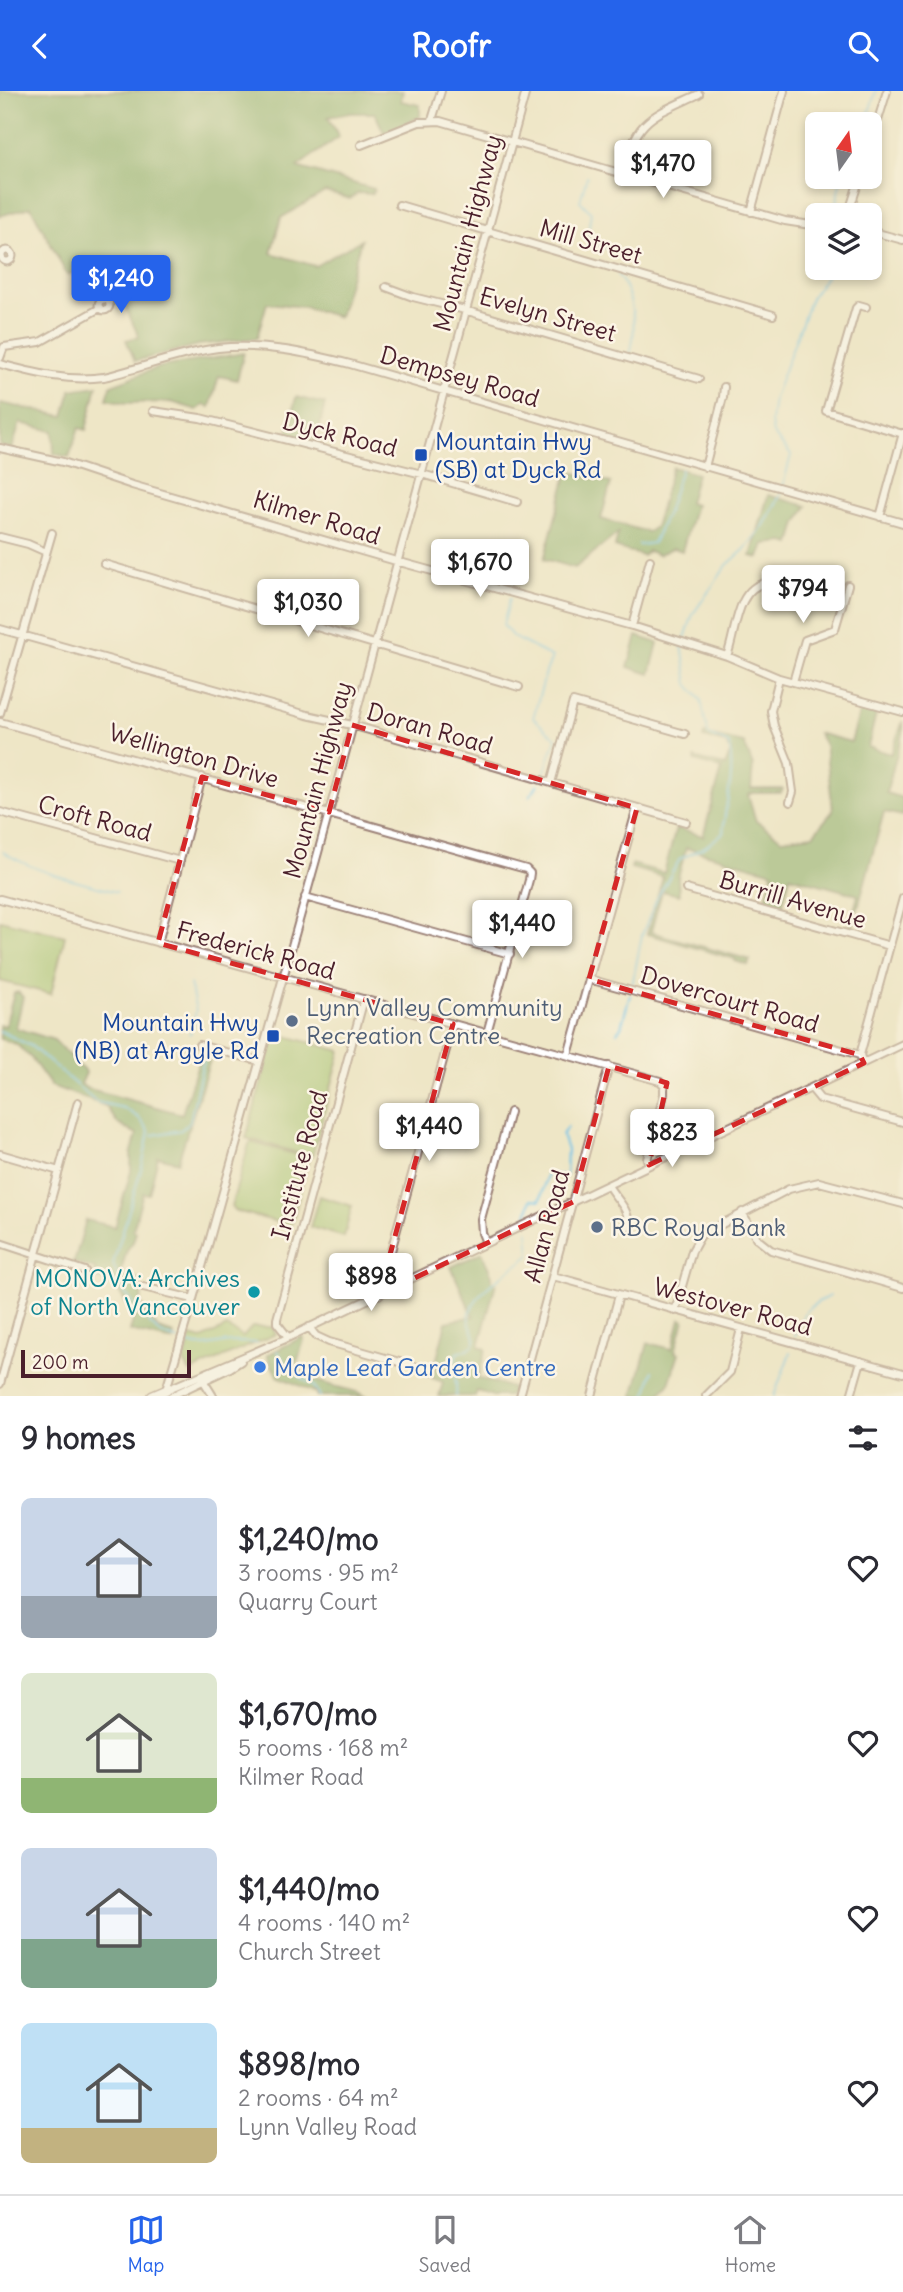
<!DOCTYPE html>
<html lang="en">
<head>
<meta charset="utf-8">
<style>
	body { margin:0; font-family:Delius,sans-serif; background:#f7f7f7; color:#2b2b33; height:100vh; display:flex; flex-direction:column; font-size:26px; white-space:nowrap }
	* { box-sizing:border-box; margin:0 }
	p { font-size:23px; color:#7c7c81 }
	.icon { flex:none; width:38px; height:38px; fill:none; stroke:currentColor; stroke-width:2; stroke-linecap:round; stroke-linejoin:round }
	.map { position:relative; height:1305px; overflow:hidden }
	.details { display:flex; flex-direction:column; background:#fff; flex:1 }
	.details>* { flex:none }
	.needle { width:46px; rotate:14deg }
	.controls { position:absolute; left:805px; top:21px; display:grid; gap:14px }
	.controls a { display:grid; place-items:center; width:77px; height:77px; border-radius:10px; background:#fff; box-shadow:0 4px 10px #0003; font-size:35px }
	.scale { position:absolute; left:21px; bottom:18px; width:170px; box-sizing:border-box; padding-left:7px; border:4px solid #4a1f2b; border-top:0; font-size:19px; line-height:24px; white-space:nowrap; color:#4a1f2b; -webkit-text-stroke:5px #fcf5e5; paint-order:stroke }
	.price { position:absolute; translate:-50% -60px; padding:0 16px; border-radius:7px; background:#fff; color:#222; font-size:23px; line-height:46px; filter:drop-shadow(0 2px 4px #0008) }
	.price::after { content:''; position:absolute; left:50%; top:42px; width:21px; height:16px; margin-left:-10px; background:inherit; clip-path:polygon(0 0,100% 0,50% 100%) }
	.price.current { background:#2563eb; color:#fff }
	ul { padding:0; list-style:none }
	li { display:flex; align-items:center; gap:21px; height:175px; padding:0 21px }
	li span { display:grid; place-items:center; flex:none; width:196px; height:140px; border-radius:10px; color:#555 }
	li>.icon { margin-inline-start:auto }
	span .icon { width:84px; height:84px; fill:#fffc; stroke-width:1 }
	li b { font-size:30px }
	h2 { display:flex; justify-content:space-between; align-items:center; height:84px; padding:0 21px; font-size:30px }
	header { display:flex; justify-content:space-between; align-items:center; height:91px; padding:0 21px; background:#2563eb; color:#fff; font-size:32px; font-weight:700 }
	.menu { display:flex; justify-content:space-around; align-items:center; height:98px; border-top:2px solid #e1e1e2; background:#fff; font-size:19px; color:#7c7c81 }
	.menu a { display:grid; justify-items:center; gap:4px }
	.menu .current { color:#2563eb }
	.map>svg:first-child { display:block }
	.green { fill:#9cc16c; stroke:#73704c; stroke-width:2 }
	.forest { fill:#7da760; stroke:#646346; stroke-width:2 }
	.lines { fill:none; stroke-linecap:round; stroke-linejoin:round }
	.stream { stroke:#6cc3e9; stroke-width:2 }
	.minor-casing { stroke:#9c8278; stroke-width:10 }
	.major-casing { stroke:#9c8278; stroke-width:11 }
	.minor { stroke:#fff; stroke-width:6 }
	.major { stroke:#fff; stroke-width:8 }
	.marked { fill:none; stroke:#d62828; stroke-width:5; stroke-dasharray:14 9; stroke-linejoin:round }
	.transit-dot { fill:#1a4fb4; stroke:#fcf5e5; stroke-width:2.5 }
	.service-dot { fill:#5c6f8a; stroke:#fcf5e5; stroke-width:2.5 }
	.culture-dot { fill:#0f9aa8; stroke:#fcf5e5; stroke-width:2.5 }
	.shop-dot { fill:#3f7fe0; stroke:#fcf5e5; stroke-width:2.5 }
	.labels { text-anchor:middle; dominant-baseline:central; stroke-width:5; stroke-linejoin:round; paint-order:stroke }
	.street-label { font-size:24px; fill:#4a1f2b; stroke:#fcf5e5 }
	.transit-label { font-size:24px; fill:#164399; stroke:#fcf5e5; text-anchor:start }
	.service-label { font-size:24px; fill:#4e5e75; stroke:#fcf5e5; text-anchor:start }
	.culture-label { font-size:24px; fill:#0d838f; stroke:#fcf5e5; text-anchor:end }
	.shop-label { font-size:24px; fill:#366cbe; stroke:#fcf5e5; text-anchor:start }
</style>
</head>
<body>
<header><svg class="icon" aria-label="back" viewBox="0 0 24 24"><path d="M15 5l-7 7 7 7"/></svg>Roofr<svg class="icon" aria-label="search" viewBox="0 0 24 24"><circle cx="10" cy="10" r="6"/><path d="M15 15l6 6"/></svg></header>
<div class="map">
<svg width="903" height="1305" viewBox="0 0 903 1305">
	<rect width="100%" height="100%" fill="#fcf5e5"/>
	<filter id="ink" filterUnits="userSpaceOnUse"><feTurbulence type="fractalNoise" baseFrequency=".0143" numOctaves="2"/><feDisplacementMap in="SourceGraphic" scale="14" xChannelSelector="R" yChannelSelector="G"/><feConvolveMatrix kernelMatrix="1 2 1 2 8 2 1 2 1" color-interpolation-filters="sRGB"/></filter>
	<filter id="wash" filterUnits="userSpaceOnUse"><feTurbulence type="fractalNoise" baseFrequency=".00686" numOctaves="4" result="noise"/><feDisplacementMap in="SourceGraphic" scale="28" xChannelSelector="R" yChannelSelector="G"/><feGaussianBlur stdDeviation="1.57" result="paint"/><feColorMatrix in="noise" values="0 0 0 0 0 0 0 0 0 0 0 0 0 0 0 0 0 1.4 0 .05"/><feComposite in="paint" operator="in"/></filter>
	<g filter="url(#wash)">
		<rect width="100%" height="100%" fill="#eee6c6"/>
		<path class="green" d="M0 829 65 845 51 903 0 890Z
			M275 942 341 960 312 1066 246 1047Z
			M251 1051 305 1066 308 1070 292 1132 289 1134 236 1120 231 1116 249 1053Z
			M319 1105 352 1115 344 1146 310 1136Z
			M227 1236 243 1246 252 1236H272L276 1243 190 1281 184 1271 191 1245 202 1248Z"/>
		<path class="forest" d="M0 0H403L401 10 420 14V26L384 42 375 22H350L328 26 339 46 297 76 374 98 373 103 358 102 350 108 325 101 281 127 271 162 315 175 361 149 339 226 304 216 267 212 257 247 199 254 135 270 126 249 139 246 105 171 67 184 31 116 0 125Z
			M244 262 237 289 219 285 210 316 204 314 197 319 171 311 126 312 107 308 111 294 160 276Z
			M97 295 86 339 79 337 69 366 54 363 53 340 20 332 12 358 0 355V312L64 325 71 299Z
			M296 306 325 313 316 352 287 344Z
			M672 376 697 383 689 412 695 414 682 460 673 457 658 464 648 460 643 465 615 456 618 442 575 477 544 468 568 380 611 392 601 428 648 441 655 436Z
			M768 404 807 415 797 432 791 453 784 451 764 453 759 467 751 465Z
			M637 545 658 552 650 583 628 576Z
			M860 619 876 623 868 656 891 663 903 630V642L886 702 903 707V725L884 721 853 835H850L858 804 790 785 782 816 765 811 773 781 686 757 678 787 679 804 662 800 651 841 750 869 748 874 735 870V868L647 843 663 786 631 777 632 773 664 782 676 737 703 745 722 678 695 670V667L725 675 731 660 726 652 703 647 704 643 744 652 753 675 751 698H783L781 702H752L748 704 756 730 782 748 813 744 833 720 825 654 818 642 851 651Z
			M18 901 23 906 16 937 54 949 86 982 81 993 86 997 182 1023 202 960 212 963 178 1071 158 1066 149 1103 143 1102 133 1139 136 1141 133 1151 127 1159 120 1184 138 1188 142 1200 141 1213 158 1238 174 1243 172 1250 130 1240 134 1226 114 1192 94 1187 95 1178 72 1171 75 1168 86 1129 115 1136 131 1080V1064L137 1043 118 1033 106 1015 51 995 31 967 16 953 0 948V934L5 935 14 902Z
			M482 1161 492 1185V1189L496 1192 479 1255 486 1258 478 1287 512 1297 510 1305H493L477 1300 475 1305H439L443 1291 432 1287 446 1231 473 1225 451 1176Z
			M680 1228 684 1229 675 1261 679 1262 669 1293 657 1305H633L648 1252 672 1258Z
			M302 1246 304 1249 296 1275C307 1292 342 1296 360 1302L365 1305H317V1302L277 1285 267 1264Z"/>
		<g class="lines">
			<path class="stream" d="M865 33 876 0
				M587 85 580 110 591 121 587 149 605 156 609 160
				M837 124 838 100 842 86
				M618 184C634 205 637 238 630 263
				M783 395 791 364 773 343 771 331 774 307 811 207 832 177
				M639 454 653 452 667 422 681 378
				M512 498 515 486
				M510 507 503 534 513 546 552 566 546 581 533 627 556 647 543 685
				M685 547 693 523 727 474 744 459 764 434 782 401
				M530 705 538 693
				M3 761C37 782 79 791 117 801
				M632 895 642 844 657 807 680 768 705 756 723 742C725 709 736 688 729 653L708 643 701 609 688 593 682 554
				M0 940 31 955 96 1011 124 1017 139 1027 149 1040 143 1072 113 1173 122 1198 143 1226 161 1243 178 1249
				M617 941 621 936 630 904
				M190 943 196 920 190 893
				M152 1044 181 1039 190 1031 204 967
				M527 1125 531 1108 540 1109 547 1083 566 1085 567 1059 562 1044 567 1036
				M795 1245C803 1221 807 1215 830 1205
				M183 1251C202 1258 205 1255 223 1252 234 1250 246 1251 257 1252
				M277 1260 291 1280 314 1295 320 1305
				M456 1305C458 1288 451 1278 457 1262 494 1251 462 1239 470 1220 481 1194 510 1181 530 1164L528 1140
				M646 1305 653 1280
				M774 1305 790 1262"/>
		</g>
	</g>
	<g filter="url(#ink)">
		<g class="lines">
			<g class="minor-casing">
				<path id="minor" d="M432 29 441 0
					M361 54 419 31 440 30 785 130 817 135
					M870 55 887 0
					M623 83C636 27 650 26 699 3
					M399 114 773 224
					M751 121 784 0
					M848 124 860 86
					M870 140 903 149
					M1.5 165a5.5 5.5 0 1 1 11 0a5.5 5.5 0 1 1-11 0Z
					M386 196 413 206 461 218 699 288
					M98.5 214a5.5 5.5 0 1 1 11 0a5.5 5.5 0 1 1-11 0Z
					M866 216 859 214 856 217 826 320 903 343
					M0 267 4 256 40 251 100 217
					M0 273C35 282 67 291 104 286 142 277 179 262 218 257 264 252 307 262 350 273L903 432
					M153 320 200 327 422 383 517 411
					M0 357 63 371 132 394 396 470 632 535 727 565 779 587 903 621
					M705 376 723 306 724 296
					M880 426 903 342
					M0 446 28 453 46 461
					M104 473 519 596
					M632 535 650 469
					M0 538 307 624 352 634 686 731
					M727 565C736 542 736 496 766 492
					M779 587 771 620 774 635 789 672 793 701 790 711
					M793 591 805 549 835 538 848 494
					M0 622 52 442
					M0 631 526 778 530 782 529 789 487 942
					M551 692 573 611 685 643
					M0 721 180 770
					M686 798 890 855
					M305 806 510 863
					M0 808 660 990 664 994V1003L647 1068 649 1074
					M158 852 202 686
					M589 888 860 964
					M199 954 259 970
					M568 964 637 717
					M861 967 860 964 903 807
					M811 997 820 1008 903 1031
					M0 1063 59 1080
					M608 1094C615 1108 633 1120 627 1137
					M742 1121 757 1148 771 1159 903 1197
					M0 1152 85 1180
					M486 1152 482 1142 481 1128 510 1021
					M553 1185 903 1282
					M143 1196 193 1208
					M379 1204 453 933
					M675 1220 692 1160 701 1144 789 1098 819 1091 903 1113
					M309 1236 316 1245 329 1251 431 1280
					M288 1246 277 1232V1228L364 908
					M203 1289 213 1305
					M0 1293 78 1011
					M166 1299 193 1208 316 769 526 0
					M166 1299 283 1249 903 953
					M171 1305 230 1277 241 1270
					M520 1305 609 975
					M592 1305 619 1204
					M706 1305 730 1281 741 1238
					M851 1305 861 1270"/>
			</g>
			<g class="major-casing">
				<path id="major" d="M152 1305 166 1299"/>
			</g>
			<use href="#minor" class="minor"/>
			<use href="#major" class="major"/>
		</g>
	</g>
	<path d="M0 0H903V1305H0ZM352 634 637 717 589 888 860 964 864 972 649 1074 667 992 609 975 573 1111 379 1204 453 933 158 852 202 686 329 721Z" fill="#eee6c6" fill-opacity=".55" fill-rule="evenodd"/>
	<path class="marked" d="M352 634 637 717 589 888 860 964 864 972 649 1074 667 992 609 975 573 1111 379 1204 453 933 158 852 202 686 329 721Z"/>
	<g class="transit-dot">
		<rect x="414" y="357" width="14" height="14" rx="3.5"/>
		<rect x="266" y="938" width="14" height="14" rx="3.5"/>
	</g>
	<g class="service-dot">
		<circle cx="292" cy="930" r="7"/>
		<circle cx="597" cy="1136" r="7"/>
	</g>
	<circle class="culture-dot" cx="254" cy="1201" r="7"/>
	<circle class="shop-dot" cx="260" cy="1276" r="7"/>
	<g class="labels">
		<g class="street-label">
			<text transform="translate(467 142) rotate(-75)">Mountain Highway</text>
			<text transform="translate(591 150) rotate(16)">Mill Street</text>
			<text transform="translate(548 223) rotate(16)">Evelyn Street</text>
			<text transform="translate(460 285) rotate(16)">Dempsey Road</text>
			<text transform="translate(340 343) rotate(14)">Dyck Road</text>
			<text transform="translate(317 426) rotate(17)">Kilmer Road</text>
			<text transform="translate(430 637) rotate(16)">Doran Road</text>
			<text transform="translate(194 664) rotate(16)">Wellington Drive</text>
			<text transform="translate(317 689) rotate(-75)">Mountain Highway</text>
			<text transform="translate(95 727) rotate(15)">Croft Road</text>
			<text transform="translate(793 808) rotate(16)">Burrill Avenue</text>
			<text transform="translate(256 859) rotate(15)">Frederick Road</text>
			<text transform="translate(730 908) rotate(16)">Dovercourt Road</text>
			<text transform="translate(299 1074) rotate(-75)">Institute Road</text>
			<text transform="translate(546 1135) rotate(-75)">Allan Road</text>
			<text transform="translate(733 1215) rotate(15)">Westover Road</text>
		</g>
		<g class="transit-label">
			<text x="435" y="350">Mountain Hwy<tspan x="435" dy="28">(SB) at Dyck Rd</tspan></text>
			<text x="259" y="931" text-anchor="end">Mountain Hwy<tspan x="259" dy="28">(NB) at Argyle Rd</tspan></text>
		</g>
		<g class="service-label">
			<text x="306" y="916">Lynn Valley Community<tspan x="306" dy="28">Recreation Centre</tspan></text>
			<text x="611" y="1136">RBC Royal Bank</text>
		</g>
		<g class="culture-label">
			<text x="240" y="1187">MONOVA: Archives<tspan x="240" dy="28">of North Vancouver</tspan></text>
		</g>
		<g class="shop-label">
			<text x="274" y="1276">Maple Leaf Garden Centre</text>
		</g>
	</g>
</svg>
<div class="controls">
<a><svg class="needle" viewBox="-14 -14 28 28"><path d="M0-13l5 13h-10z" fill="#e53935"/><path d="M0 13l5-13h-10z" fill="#7c7c81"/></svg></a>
<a><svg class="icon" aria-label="layers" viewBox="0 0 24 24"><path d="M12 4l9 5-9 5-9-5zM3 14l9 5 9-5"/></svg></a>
</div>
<div class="scale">200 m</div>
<b class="price" style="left:663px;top:109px">$1,470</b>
<b class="price current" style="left:121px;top:224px">$1,240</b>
<b class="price" style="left:480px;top:508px">$1,670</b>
<b class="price" style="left:803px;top:534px">$794</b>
<b class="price" style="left:308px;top:548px">$1,030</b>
<b class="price" style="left:522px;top:869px">$1,440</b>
<b class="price" style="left:429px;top:1072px">$1,440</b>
<b class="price" style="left:672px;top:1078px">$823</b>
<b class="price" style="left:371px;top:1222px">$898</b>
</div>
<section class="details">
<h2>9 homes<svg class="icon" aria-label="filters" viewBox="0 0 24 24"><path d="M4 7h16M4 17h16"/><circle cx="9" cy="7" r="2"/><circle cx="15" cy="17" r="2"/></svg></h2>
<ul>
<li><span style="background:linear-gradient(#c9d6e8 70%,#9aa5b1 0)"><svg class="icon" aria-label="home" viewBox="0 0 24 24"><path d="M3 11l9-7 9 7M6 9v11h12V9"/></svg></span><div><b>$1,240/mo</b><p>3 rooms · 95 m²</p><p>Quarry Court</p></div><svg class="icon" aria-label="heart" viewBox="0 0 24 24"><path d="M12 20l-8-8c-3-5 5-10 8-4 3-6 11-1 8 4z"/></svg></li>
<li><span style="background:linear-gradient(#dfe7d0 75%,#8fb573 0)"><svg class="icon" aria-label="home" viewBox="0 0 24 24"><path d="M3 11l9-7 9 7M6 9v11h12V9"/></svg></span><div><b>$1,670/mo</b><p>5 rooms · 168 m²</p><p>Kilmer Road</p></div><svg class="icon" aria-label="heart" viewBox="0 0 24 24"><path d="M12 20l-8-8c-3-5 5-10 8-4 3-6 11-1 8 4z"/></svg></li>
<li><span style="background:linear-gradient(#c9d6e8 65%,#7fa58c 0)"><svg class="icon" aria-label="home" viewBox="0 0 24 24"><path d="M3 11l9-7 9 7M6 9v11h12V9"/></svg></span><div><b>$1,440/mo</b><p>4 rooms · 140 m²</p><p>Church Street</p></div><svg class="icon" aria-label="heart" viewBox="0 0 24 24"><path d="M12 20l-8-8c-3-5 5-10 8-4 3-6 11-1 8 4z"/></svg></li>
<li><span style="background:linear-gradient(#bfe0f5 75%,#c2b280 0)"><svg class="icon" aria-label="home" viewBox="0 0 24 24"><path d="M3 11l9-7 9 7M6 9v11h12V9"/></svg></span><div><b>$898/mo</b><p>2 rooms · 64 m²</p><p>Lynn Valley Road</p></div><svg class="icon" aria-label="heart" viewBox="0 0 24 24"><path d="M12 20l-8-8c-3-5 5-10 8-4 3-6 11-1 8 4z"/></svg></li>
</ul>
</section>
<nav class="menu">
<a class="current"><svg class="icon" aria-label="map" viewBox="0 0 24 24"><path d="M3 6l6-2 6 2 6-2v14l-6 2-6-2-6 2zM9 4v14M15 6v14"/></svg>Map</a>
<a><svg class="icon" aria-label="saved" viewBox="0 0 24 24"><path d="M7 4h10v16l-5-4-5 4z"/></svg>Saved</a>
<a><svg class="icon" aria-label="home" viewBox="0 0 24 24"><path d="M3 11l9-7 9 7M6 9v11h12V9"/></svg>Home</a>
</nav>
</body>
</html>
